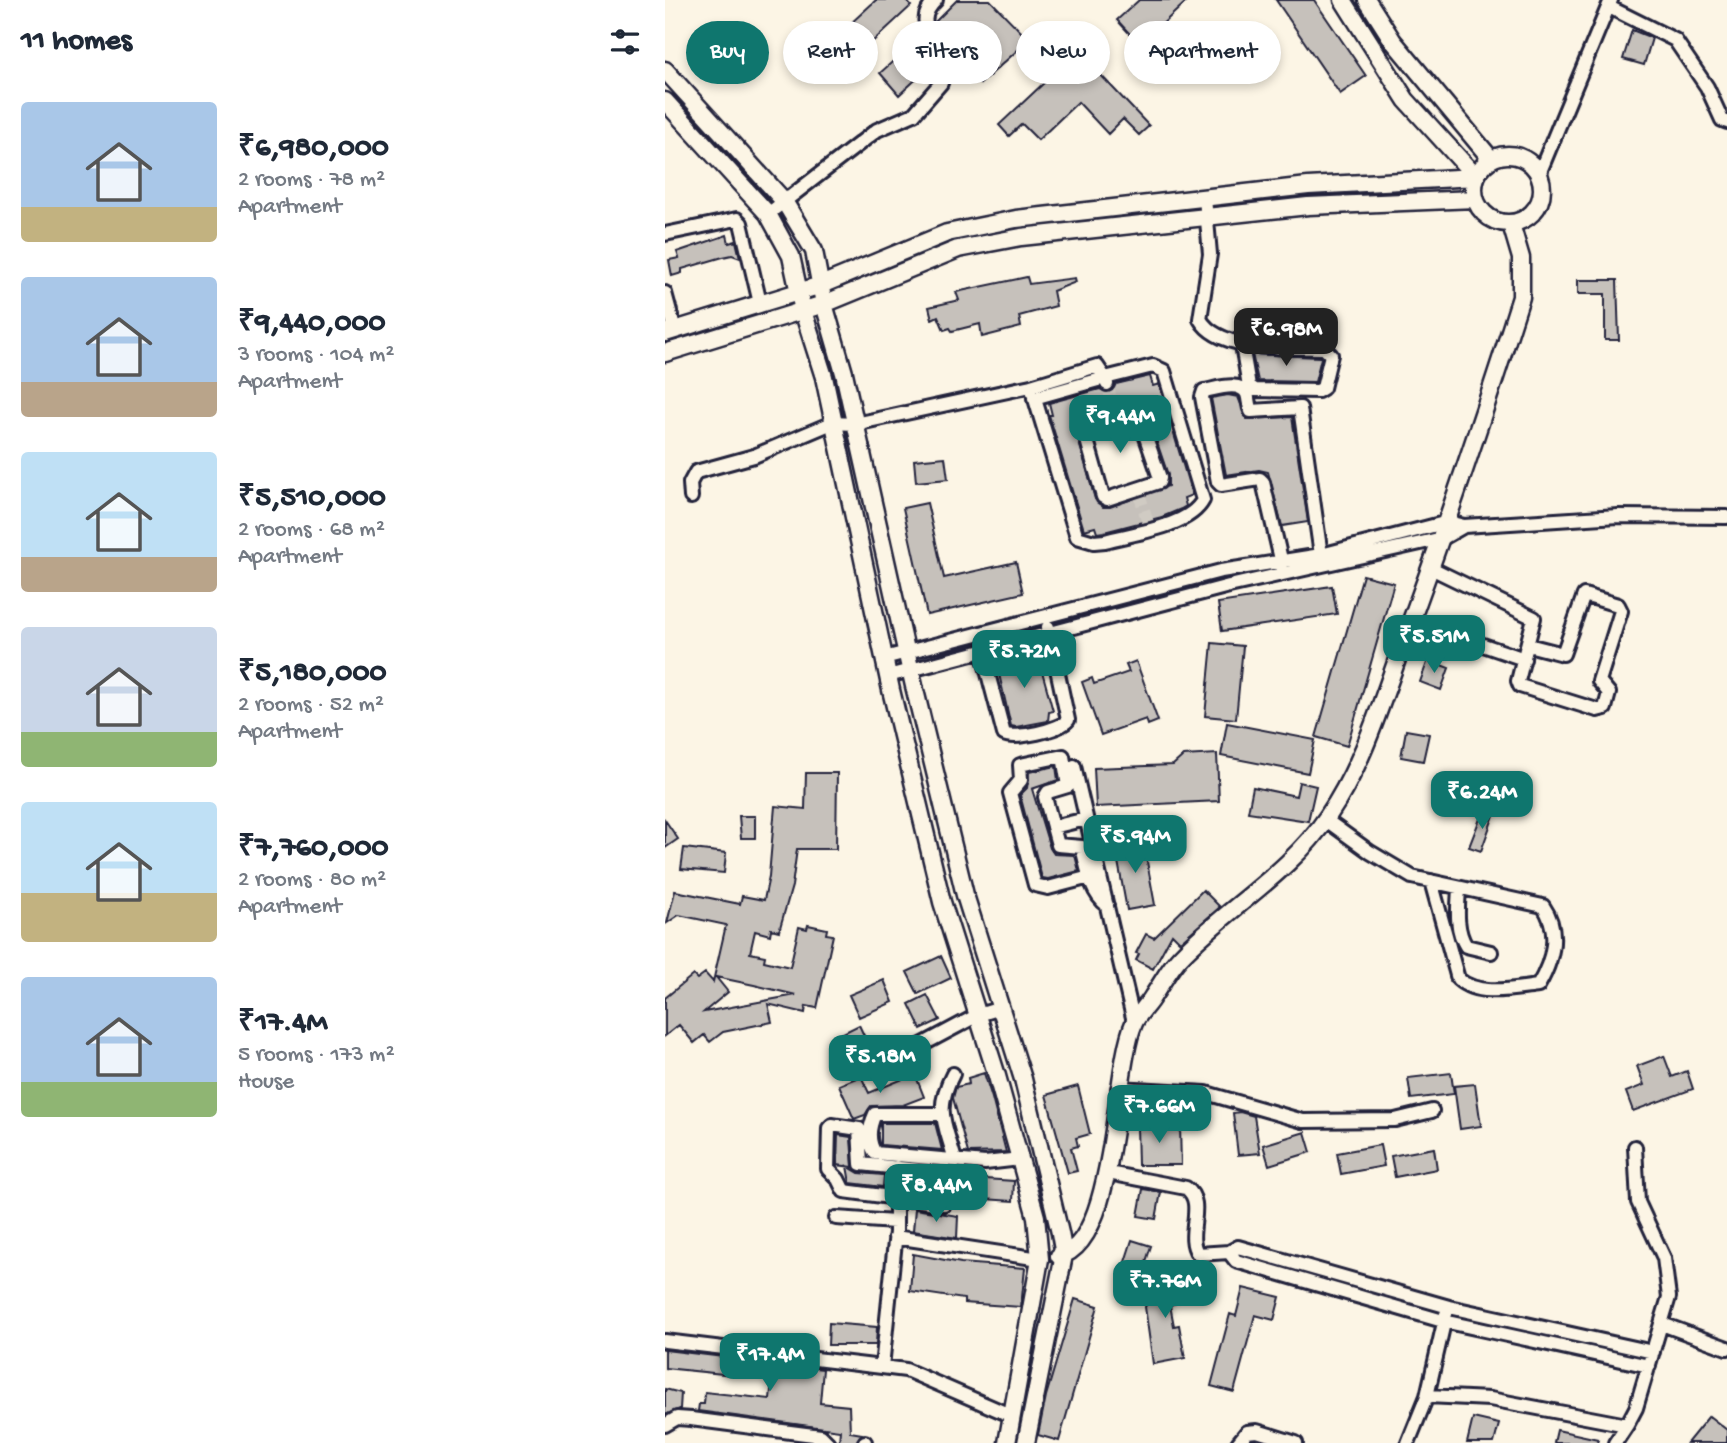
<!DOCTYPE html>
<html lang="en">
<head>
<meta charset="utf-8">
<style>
	body { margin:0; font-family:"Gochi Hand",sans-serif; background:#f6f6f7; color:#1f2937; height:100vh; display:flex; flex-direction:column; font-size:26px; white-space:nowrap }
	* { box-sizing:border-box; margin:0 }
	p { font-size:23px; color:#747a83 }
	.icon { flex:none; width:38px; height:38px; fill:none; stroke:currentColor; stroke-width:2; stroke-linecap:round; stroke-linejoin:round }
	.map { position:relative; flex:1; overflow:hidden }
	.panel { display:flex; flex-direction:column; background:#fff; width:665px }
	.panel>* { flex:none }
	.banner { position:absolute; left:21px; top:21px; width:665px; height:63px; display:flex; gap:14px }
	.price { position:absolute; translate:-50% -60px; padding:0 16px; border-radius:14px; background:#0f766e; color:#fff; font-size:23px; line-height:46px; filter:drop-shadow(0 2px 4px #0008) }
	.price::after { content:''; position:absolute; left:50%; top:42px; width:21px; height:16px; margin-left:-10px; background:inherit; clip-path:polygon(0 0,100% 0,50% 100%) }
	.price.current { background:#222; color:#fff }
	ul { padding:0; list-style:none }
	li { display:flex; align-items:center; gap:21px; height:175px; padding:0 21px }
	li span { display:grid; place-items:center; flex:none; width:196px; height:140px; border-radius:7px; color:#555 }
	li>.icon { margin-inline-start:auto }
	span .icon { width:84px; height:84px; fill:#fffc; stroke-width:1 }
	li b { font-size:30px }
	h2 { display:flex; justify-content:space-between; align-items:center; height:84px; padding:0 21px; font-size:30px }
	.tag { padding:0 24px; border-radius:32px; background:#fff; box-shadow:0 4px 10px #0003; font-size:24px; line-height:63px }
	.tag.current { background:#0f766e; color:#fff }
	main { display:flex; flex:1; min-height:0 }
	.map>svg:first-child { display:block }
	.building { fill:#c6c1bb; stroke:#22223b; stroke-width:2; fill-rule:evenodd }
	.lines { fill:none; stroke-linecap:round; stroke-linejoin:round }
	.minor-tunnel { stroke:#d0cbc3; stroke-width:12; stroke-dasharray:12 6; stroke-linecap:butt }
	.minor-casing { stroke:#22223b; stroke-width:18 }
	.tertiary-casing { stroke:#22223b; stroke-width:21 }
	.minor { stroke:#fcf5e5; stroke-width:12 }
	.tertiary { stroke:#fcf5e5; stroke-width:16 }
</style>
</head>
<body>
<main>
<section class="panel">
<h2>11 homes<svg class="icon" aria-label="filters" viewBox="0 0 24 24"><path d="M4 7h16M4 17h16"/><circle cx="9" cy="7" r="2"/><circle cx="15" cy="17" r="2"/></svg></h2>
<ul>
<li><span style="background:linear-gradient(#a9c7e8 75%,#c2b280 0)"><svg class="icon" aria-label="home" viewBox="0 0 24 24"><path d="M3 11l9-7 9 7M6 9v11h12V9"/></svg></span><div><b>₹6,980,000</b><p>2 rooms · 78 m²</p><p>Apartment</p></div></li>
<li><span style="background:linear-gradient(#a9c7e8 75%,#b9a48a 0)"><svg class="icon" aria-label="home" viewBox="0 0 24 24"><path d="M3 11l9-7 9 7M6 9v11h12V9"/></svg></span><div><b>₹9,440,000</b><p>3 rooms · 104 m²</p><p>Apartment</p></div></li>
<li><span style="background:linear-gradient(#bfe0f5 75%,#b9a48a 0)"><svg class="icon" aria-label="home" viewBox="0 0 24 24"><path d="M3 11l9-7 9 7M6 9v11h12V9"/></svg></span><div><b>₹5,510,000</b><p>2 rooms · 68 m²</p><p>Apartment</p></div></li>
<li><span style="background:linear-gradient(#c9d6e8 75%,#8fb573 0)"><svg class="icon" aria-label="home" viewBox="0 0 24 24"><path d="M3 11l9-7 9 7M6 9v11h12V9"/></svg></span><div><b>₹5,180,000</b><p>2 rooms · 52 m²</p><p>Apartment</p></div></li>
<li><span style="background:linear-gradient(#bfe0f5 65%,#c2b280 0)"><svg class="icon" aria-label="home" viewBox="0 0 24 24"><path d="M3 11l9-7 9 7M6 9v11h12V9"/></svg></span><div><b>₹7,760,000</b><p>2 rooms · 80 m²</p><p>Apartment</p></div></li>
<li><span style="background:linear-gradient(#a9c7e8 75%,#8fb573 0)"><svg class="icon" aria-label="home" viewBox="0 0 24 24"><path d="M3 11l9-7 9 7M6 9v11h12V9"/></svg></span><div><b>₹17.4M</b><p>5 rooms · 173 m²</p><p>House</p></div></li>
</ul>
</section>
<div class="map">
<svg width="1062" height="1443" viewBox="0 0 1062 1443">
	<rect width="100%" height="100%" fill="#fcf5e5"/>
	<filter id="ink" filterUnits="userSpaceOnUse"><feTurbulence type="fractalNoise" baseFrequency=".0143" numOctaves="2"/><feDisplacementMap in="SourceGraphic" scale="14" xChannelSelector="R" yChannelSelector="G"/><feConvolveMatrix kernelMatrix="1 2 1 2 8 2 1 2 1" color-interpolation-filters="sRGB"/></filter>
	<g filter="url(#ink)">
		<path class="building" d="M211 0H241L246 6 191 57 172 36Z
			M292 0H325L364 40 315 84 290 59 270 22Z
			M474 0H523L475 45 452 20Z
			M611 0H649L701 76 675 94Z
			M967 30 987 38 979 65 958 59Z
			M256 36 272 60 234 95 215 73Z
			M413 51 484 126 474 135 458 119 443 134 413 102 373 140 357 124 344 136 334 125Z
			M62 235 64 243 71 241 75 258 67 255 58 257 17 269V273L7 276 4 260 14 258 12 252Z
			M362 277 364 284 410 278 411 282 388 291 391 306 354 316 356 327 317 337 315 324 287 331 285 328 279 330 273 316 267 319 264 307 294 300 291 292Z
			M913 280H952L954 340H940V294H913Z
			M587 354 655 357 656 358 650 382 593 381Z
			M485 376 488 386 494 384 527 495 519 498 521 506 516 509 497 517 439 532 432 533 430 527 419 530 384 415H387L384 403 435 389 444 392 451 384ZM479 404 503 475V486L445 507H438L430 499 412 435 413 424 442 412 448 405 457 408Z
			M563 395 573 397 582 419 627 417 643 522 617 526 603 472 594 470 561 475 546 398Z
			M280 457 283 479 251 482 249 460Z
			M262 503 279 578 351 562 358 593 262 615 238 508Z
			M698 575 729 583 682 746 651 737Z
			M667 586 672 614 557 631 553 603Z
			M547 643 578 646 571 719 540 716Z
			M361 653 364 660 372 658 375 664 388 711 384 712 383 721 351 727 346 726 331 661Z
			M763 660 784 668 776 690 755 682Z
			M471 661 493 721 483 725 481 719 436 735 417 682 427 678 429 684 464 672 461 665Z
			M562 723 650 740 643 773 556 756Z
			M741 730 764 734 758 761 736 757Z
			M552 754 554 801 431 807 429 768 508 765 518 756Z
			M391 766 393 780 367 789 385 848 389 854 410 855 414 871 383 879 377 878 355 795 362 788 364 772Z
			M141 773H172L171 849H132L127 886 114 931 106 929 105 935 90 931 85 953 100 956 99 961 125 967 134 927 142 929 143 925 162 929 161 934 168 935 152 1008 141 1006 140 1013 103 1004 107 1022 58 1032 45 1042 39 1035 29 1043 14 1025 0 1036V998L28 975 32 979 40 973 48 982 61 925 14 915 2 923 10 891 75 904 77 896 99 900 104 876 110 806 140 809ZM51 977 89 985 131 995 39 1012 63 992Z
			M634 782 651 786 643 821 583 812 588 787 631 796Z
			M818 811 829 815 816 851 804 847Z
			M74 816H90V838H76Z
			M0 820 13 839 0 848Z
			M478 840 490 905 462 910 450 845Z
			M19 848 61 853 59 873 16 869Z
			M538 890 555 907 515 942 507 934 488 969 471 960 474 954 471 953 481 934 489 938Z
			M276 956 286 978 253 994 242 972Z
			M219 980 228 1002 194 1017 184 995Z
			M262 995 275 1020 256 1029 244 1004Z
			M194 1025 210 1059 185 1070 170 1037Z
			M999 1056 1007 1077 1022 1071 1028 1089 968 1111 961 1092 979 1085 972 1066Z
			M319 1073 327 1098 341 1152 303 1153 288 1098 291 1087 304 1084 303 1078Z
			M786 1073 789 1094 746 1099 743 1078Z
			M250 1074 259 1097 238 1105 206 1106 200 1115 189 1119 174 1085 196 1076 204 1093Z
			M810 1084 816 1126 795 1129 789 1086Z
			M413 1086 425 1134 411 1138 413 1146 406 1148 412 1171 403 1173 381 1095Z
			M575 1112 589 1116 595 1153 573 1155 568 1113Z
			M216 1123H270L277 1150 216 1145Z
			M472 1125H515L516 1165H473Z
			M640 1132 646 1152 604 1165 598 1145Z
			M173 1135 186 1137 188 1167 172 1165Z
			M715 1145 719 1166 676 1174 672 1153Z
			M769 1148 772 1169 730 1177 726 1156Z
			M182 1166 194 1173 219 1175 218 1187 185 1183Z
			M243 1178 280 1182 279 1195 242 1190Z
			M305 1178 349 1181 348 1201 304 1198Z
			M478 1189 496 1192 491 1219 473 1216Z
			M250 1209 293 1216 292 1238 248 1231Z
			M467 1240 486 1246 478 1271 459 1265Z
			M248 1254 296 1263 360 1268 356 1307 299 1303V1299L245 1291Z
			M498 1272 524 1285 515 1302 505 1305 509 1326 514 1325 520 1358 488 1364 480 1307Z
			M578 1288 615 1297 609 1320 590 1315 569 1392 546 1386 565 1314 571 1316Z
			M410 1299 433 1306 394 1441 373 1435 381 1396Z
			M164 1323 212 1327 211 1345H163Z
			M0 1350 158 1369 155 1403 184 1406 185 1432 197 1434 191 1443H174L175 1430 33 1411 34 1404H39L40 1392 105 1399 107 1379 0 1368Z
			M0 1389 16 1393 15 1409 0 1415Z
			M1044 1416 1062 1430V1443H1022Z
			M808 1418 834 1424 829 1443H802Z
			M892 1430 933 1439 932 1443H889Z"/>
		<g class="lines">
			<path class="minor-tunnel" d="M442 384 450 413
				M474 493 483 523"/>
			<g class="minor-casing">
				<path id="minor" d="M944 7 1010 40 1042 87 1057 120 1062 122
					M874 174 946 0
					M540 198 545 254 535 319C554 353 626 347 659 348L666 355 658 388 653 391 590 390 584 386 577 345
					M103 214 212 130 249 114 276 83 282 61C272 37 246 24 271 0
					M0 234 72 219 76 223 95 303
					M0 293 10 330
					M369 398 440 378 442 384
					M450 413 451 418 473 414 495 478 494 482 442 499 438 497 420 433 422 427 451 418
					M26 497 25 483 31 472 89 456 167 423 190 424 366 386 432 366 440 378 488 366 499 371 538 500C524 527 469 533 440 541L429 542 412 537 366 386
					M618 568 598 482 595 479 556 485 553 482 537 397 539 391C551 389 575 380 582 394 584 400 583 405 586 411L635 408 656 555
					M766 568 869 618 853 681 855 686 932 710 940 708 944 693 934 681 956 611 953 605 919 595 898 654 863 645
					M786 634 859 659
					M317 651 339 734C350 740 395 730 403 720L383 627
					M219 658 556 571 656 555 783 522 799 526 953 516 1062 517
					M223 676 564 586 778 538 799 526
					M409 766 469 1022
					M661 820 705 852 747 877 878 906C896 932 888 960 873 986 848 989 813 997 793 979L766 881
					M388 827 421 819
					M425 877 383 888 370 885 345 793 356 780 355 765 398 756 403 786 383 792 380 797 393 845 417 847C422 866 425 893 442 905
					M794 888C793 907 790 929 801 946L826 952
					M236 1056 313 1015 336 1008
					M288 1074C269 1110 280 1123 290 1160
					M453 1088 541 1093 638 1121 730 1120 767 1111
					M278 1114H210C204 1127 202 1140 210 1153L320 1163 355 1159
					M443 1173 521 1188C542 1203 519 1235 533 1254L564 1252 573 1247 784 1307 988 1352
					M279 1204 179 1191 173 1179 163 1169 164 1128 167 1125 194 1129 196 1164 282 1173
					M171 1218 230 1222
					M230 1237 375 1259
					M564 1252 571 1261 778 1321 984 1366
					M997 1324 1062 1348
					M0 1341 217 1367 231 1232V1167
					M217 1367 241 1370 347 1416
					M762 1396 781 1314
					M0 1425 12 1418 26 1419 156 1436 163 1443
					M200 1443V1442
					M573 1443 582 1432 592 1431 631 1443
					M743 1443 762 1396 825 1399 962 1425 971 1408 1004 1297 999 1258 973 1202 970 1147
					M950 1443 962 1425"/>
			</g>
			<g class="tertiary-casing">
				<path id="tertiary" d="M678 0 741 100 811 177
					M702 0 728 41 826 159
					M0 70 119 201 149 251 159 304 179 373 249 686 300 895 358 1079 395 1233 399 1255 361 1443
					M0 101 103 214 126 256 138 311 159 377 226 690 277 902 332 1076 371 1217 375 1259 342 1443
					M809 189a34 34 0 1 1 68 0a34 34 0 1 1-68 0Z
					M0 333 156 285 282 233 351 219 643 186 811 177
					M0 353 159 304 293 249 356 237 643 206 810 199
					M394 1256C452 1244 448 1070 469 1023 473 1014 483 1005 488 996 497 983 505 967 516 956 563 907 625 873 663 816 699 763 717 700 739 640 781 527 819 413 856 297V258L846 224"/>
			</g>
			<use href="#minor" class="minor"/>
			<use href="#tertiary" class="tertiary"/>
		</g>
	</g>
</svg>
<b class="price current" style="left:621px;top:368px">₹6.98M</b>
<b class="price" style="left:455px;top:455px">₹9.44M</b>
<b class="price" style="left:769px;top:675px">₹5.51M</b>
<b class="price" style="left:359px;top:690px">₹5.72M</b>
<b class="price" style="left:817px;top:831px">₹6.24M</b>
<b class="price" style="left:470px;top:875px">₹5.94M</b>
<b class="price" style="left:215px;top:1095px">₹5.18M</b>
<b class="price" style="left:494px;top:1145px">₹7.66M</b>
<b class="price" style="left:271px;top:1224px">₹8.44M</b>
<b class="price" style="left:500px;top:1320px">₹7.76M</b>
<b class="price" style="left:105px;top:1393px">₹17.4M</b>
<div class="banner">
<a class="tag current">Buy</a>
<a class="tag">Rent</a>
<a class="tag">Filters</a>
<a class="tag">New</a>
<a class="tag">Apartment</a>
</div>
</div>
</main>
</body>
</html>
